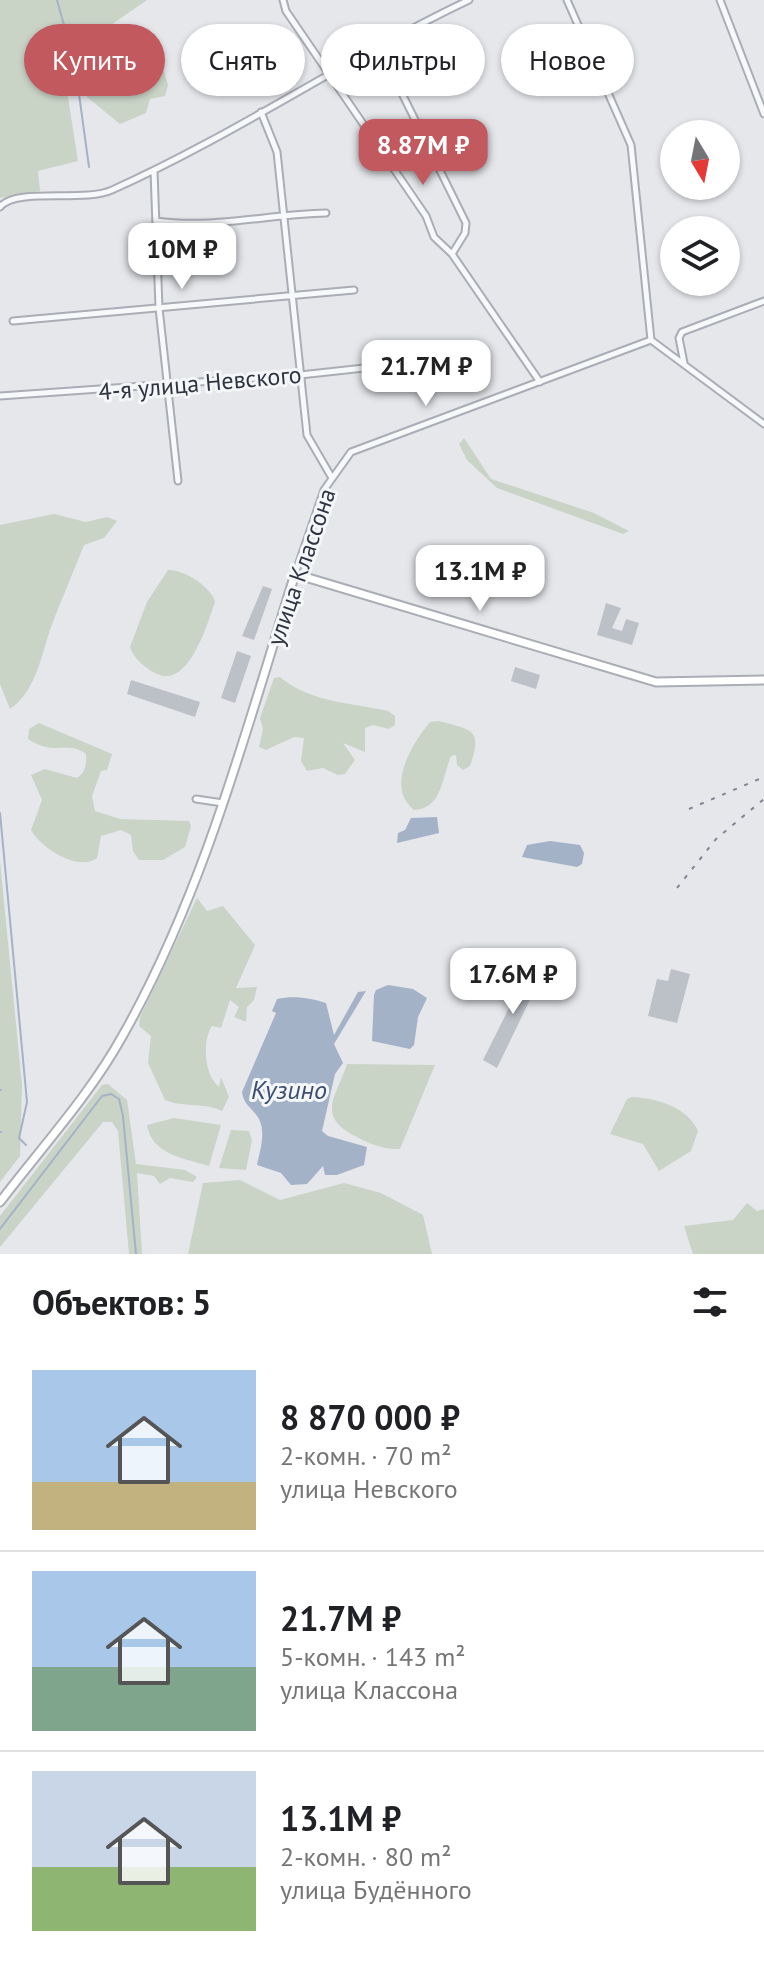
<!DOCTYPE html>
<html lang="ru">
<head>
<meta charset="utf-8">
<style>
	body { margin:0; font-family:"PT Sans",sans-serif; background:#f6f6f6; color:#202124; height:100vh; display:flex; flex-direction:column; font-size:30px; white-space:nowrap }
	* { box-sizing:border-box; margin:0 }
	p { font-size:26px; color:#757577 }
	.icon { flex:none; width:44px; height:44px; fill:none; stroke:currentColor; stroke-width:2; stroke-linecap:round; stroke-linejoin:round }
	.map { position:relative; height:1254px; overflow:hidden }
	.details { display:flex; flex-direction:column; background:#fff; flex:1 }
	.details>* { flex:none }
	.hud { position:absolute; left:24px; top:24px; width:716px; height:72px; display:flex; gap:16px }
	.needle { width:52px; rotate:170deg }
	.controls { position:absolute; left:660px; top:120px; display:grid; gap:16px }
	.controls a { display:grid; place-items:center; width:80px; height:80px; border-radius:50%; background:#fff; box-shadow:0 2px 6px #0004; font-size:40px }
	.price { position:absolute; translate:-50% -68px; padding:0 18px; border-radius:16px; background:#fff; color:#222; font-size:26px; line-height:52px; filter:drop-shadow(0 2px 4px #0008) }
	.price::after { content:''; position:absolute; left:50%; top:48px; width:24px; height:18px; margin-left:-12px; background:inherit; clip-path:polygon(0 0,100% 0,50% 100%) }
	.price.selected { background:#c1595f; color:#fff }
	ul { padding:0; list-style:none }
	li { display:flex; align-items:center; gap:24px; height:200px; padding:0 32px }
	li+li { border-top:2px solid #e0e0e0 }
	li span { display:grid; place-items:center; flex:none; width:224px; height:160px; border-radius:0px; color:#555 }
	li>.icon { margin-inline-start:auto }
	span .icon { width:96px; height:96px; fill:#fffc; stroke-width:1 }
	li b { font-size:34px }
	h2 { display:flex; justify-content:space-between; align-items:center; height:96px; padding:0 32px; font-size:34px }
	.tag { padding:0 28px; border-radius:36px; background:#fff; box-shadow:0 2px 6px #0004; font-size:28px; line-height:72px }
	.tag.selected { background:#c1595f; color:#fff }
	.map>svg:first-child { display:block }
	.green { fill:#c9d4c7 }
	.water { fill:#a4b2c7 }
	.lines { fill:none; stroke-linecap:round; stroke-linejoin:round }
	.stream { stroke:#a4b2c7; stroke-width:2 }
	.building { fill:#bcc0c7 }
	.street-casing { stroke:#aaadb5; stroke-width:9 }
	.secondary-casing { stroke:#aaadb5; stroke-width:11 }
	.street { stroke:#f7f8fa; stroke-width:5 }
	.secondary { stroke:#fff; stroke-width:7 }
	.rail { stroke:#808593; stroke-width:2; stroke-dasharray:4 8; stroke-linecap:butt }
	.labels { text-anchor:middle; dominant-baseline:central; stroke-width:6; stroke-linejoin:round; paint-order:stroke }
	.street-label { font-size:24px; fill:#2e3342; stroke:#f4f6f8 }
	.water-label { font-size:26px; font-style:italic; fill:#3c4f72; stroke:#f4f6f8 }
</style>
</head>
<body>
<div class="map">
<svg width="764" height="1254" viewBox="0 0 764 1254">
	<rect width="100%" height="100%" fill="#e5e7eb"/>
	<path class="green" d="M0 0H147L62 59 78 161 38 171 40 191 0 198Z
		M120 39 140 64H162L168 85 165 96 150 99 146 113 120 124 87 97 88 76 81 67 92 55Z
		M464 438 491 479 594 513 629 531 623 534 497 488 467 460 459 444Z
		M54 514 86 522 107 517 117 521 104 538 84 545C73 573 61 600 51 627 41 656 36 691 10 709L0 684V525Z
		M168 570C183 569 212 587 215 602 207 625 188 691 155 673 144 667 134 659 130 647L147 602Z
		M280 677C309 702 351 703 388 711L395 716V725L389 729 373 725 365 728V752L343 743 355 760 345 774 338 775 323 768 307 771 301 761 304 738 294 737 266 750 259 747 263 729 260 718 274 678Z
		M439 721C472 730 483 729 470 766L463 770 457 765 456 755 451 756C442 778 442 809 414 810 385 787 412 744 430 722Z
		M39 723 112 754 107 770 101 771 92 796 95 811 120 819 189 821 191 826 185 847 163 860H139L133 851 131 835 121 830 101 836 97 858C78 872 41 848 31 830L42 800 31 775 45 769 77 778C85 773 87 764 86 754 67 740 55 757 28 739L29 729Z
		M0 861 22 1085 20 1156 0 1182Z
		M197 898 207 911 223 906 255 945 236 988 257 987 254 1000 247 1007 246 1022 234 1017 239 1007 230 1000 221 1028 212 1026C202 1040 204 1076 219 1087L221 1077 229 1097 222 1111C203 1102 185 1108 165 1100L148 1063 151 1036 139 1026 140 1017Z
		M347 1064 435 1065 400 1149C385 1150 370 1144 357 1137 315 1116 336 1098 347 1064Z
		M108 1084 127 1100 136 1164 185 1170 197 1177 193 1182 170 1178 160 1184 154 1176 137 1173 142 1254H129L118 1131 112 1122H103L0 1247V1216L102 1085Z
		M632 1097C656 1098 688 1107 698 1131L691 1151 659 1171 643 1144 610 1134 627 1099Z
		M174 1118 221 1125 209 1166C184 1158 152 1155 147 1125Z
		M231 1130 249 1131 252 1140 246 1170 219 1168Z
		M240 1180 280 1200 344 1183 381 1193 423 1215 432 1254H188L203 1183Z
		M747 1203 757 1211 764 1209V1254H693L684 1226 733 1220Z"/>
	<path class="water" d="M437 817 439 833 397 843 398 833 405 830 411 818Z
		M550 841 580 845 584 853 582 864 577 867 522 857 527 845Z
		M388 985 413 989 427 998 418 1017 414 1045 410 1049 372 1041 374 995 376 990Z
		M366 991 334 1044 343 1063 335 1074 322 1131 328 1136 367 1147 364 1165 337 1175H325L323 1166 307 1184 291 1185 281 1173 257 1165C260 1150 266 1133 259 1119 252 1107 244 1106 242 1092L276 1013 272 1011 277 999C293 995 312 998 326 1003L334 1035 358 992Z"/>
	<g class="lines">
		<path class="stream" d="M57 0 75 65 89 167
			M0 813 27 1102 19 1138 26 1145
			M0 1090H1
			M0 1132H1
			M0 1229 102 1096 111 1094 119 1099 123 1116 136 1254"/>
	</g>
	<path class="building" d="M263 586 272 589 254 640 242 636Z
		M606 603 621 608 612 628 622 631 626 619 639 623 632 645 597 635Z
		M237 651 251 656 235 703 221 698Z
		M515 667 540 675 536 689 511 681Z
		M131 680 200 702 195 717 127 694Z
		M533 960 543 964 534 980 539 981 497 1068 483 1060Z
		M671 969 690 974 677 1023 648 1016 657 979 668 981Z"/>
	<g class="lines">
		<g class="street-casing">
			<path id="street" d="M283 0 286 11 426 216 434 237 452 254 540 382
				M567 0 631 145 651 340
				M720 0 764 114
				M378 45 466 223 465 233 452 254
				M261 112 277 152 307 435 332 478
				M154 171 159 308 178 481
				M0 207C16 187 84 203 112 190 235 135 347 58 469 0
				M156 221C213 229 269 214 326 213
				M13 321 354 290
				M651 340 764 424
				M684 363 679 338 682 332 764 301
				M0 396 300 375 401 364
				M295 574 324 490 351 452 651 340
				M196 799 223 803"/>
		</g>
		<g class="secondary-casing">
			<path id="secondary" d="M0 1202C41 1148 90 1095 123 1035 204 892 246 730 295 574L656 682 764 680"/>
		</g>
		<use href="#street" class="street"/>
		<use href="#secondary" class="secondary"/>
		<path class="rail" d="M689 809 764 777
			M677 888 716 839 764 799"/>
	</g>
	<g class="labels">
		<g class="street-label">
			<text transform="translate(200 383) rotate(-5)">4-я улица Невского</text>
			<text transform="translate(301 567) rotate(-71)">улица Классона</text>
		</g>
		<g class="water-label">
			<text x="289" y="1089">Кузино</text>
		</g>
	</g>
</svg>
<div class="controls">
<a><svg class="needle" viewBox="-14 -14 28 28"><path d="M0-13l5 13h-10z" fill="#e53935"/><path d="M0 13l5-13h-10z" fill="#757577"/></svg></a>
<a><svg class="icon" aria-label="layers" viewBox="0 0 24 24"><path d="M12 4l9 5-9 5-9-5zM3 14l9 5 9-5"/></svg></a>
</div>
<b class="price selected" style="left:423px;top:187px">8.87M ₽</b>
<b class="price" style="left:182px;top:291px">10M ₽</b>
<b class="price" style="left:426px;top:408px">21.7M ₽</b>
<b class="price" style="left:480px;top:613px">13.1M ₽</b>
<b class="price" style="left:513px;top:1016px">17.6M ₽</b>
<div class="hud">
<a class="tag selected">Купить</a>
<a class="tag">Снять</a>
<a class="tag">Фильтры</a>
<a class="tag">Новое</a>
</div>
</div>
<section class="details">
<h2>Объектов: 5<svg class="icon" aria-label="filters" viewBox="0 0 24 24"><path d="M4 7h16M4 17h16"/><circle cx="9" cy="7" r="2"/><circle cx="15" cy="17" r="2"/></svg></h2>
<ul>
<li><span style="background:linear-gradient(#a9c7e8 70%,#c2b280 0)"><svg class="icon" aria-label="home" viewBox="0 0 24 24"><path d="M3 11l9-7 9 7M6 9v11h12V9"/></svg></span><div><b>8 870 000 ₽</b><p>2-комн. · 70 m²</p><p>улица Невского</p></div></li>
<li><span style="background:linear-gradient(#a9c7e8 60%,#7fa58c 0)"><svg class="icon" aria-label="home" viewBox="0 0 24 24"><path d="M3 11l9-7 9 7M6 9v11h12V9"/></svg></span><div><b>21.7M ₽</b><p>5-комн. · 143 m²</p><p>улица Классона</p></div></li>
<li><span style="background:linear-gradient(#c9d6e8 60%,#8fb573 0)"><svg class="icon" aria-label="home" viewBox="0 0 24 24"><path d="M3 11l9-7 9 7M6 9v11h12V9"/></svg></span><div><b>13.1M ₽</b><p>2-комн. · 80 m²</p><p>улица Будённого</p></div></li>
</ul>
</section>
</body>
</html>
